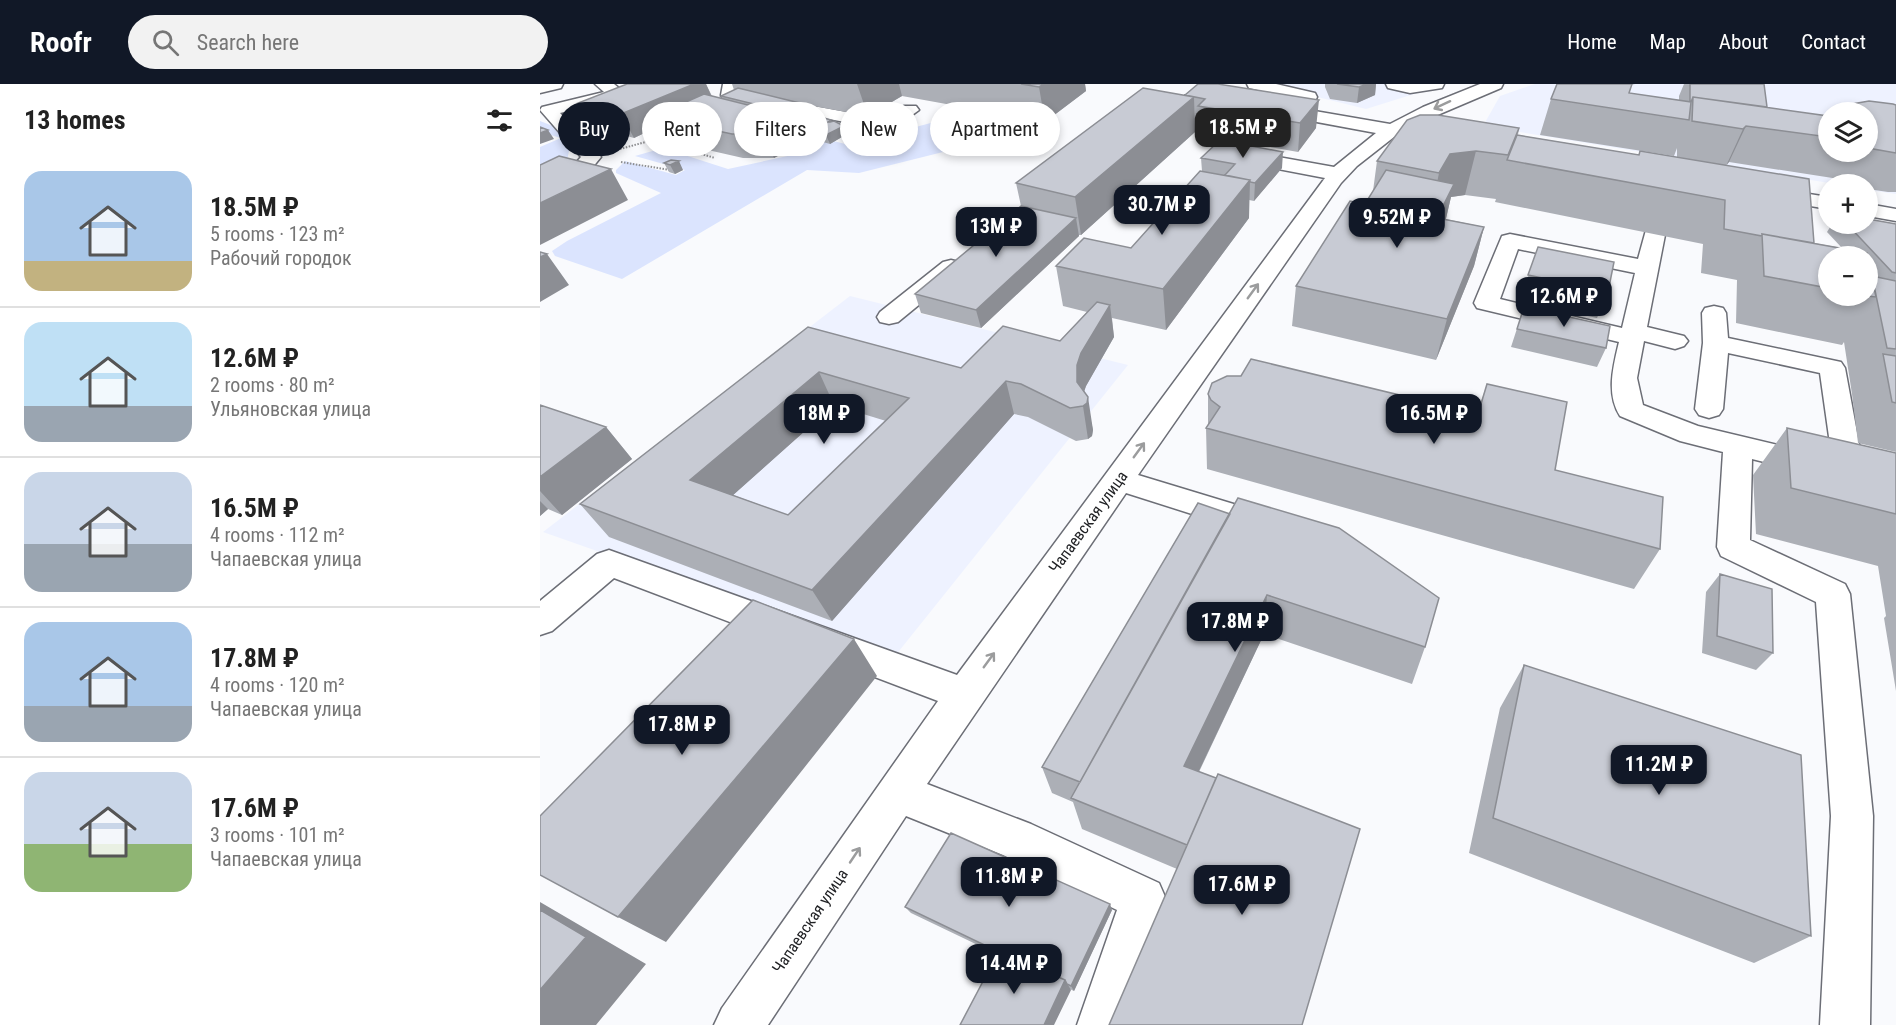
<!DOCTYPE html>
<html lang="en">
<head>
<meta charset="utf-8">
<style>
	body { margin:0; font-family:"Roboto Condensed",sans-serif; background:#f2f2f2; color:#222; height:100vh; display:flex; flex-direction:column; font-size:22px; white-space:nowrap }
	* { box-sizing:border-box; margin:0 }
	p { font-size:20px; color:#767676 }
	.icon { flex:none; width:33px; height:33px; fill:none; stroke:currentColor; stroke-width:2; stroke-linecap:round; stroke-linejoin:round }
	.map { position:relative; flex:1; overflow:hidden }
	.sheet { display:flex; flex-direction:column; background:#fff; width:540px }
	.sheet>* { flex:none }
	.top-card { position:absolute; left:18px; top:18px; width:570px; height:54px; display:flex; gap:12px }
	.buttons { position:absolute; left:1278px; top:18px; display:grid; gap:12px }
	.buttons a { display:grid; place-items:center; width:60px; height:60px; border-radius:50%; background:#fff; box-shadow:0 3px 9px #0003; font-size:30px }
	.price { position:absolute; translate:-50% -51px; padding:0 14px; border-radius:12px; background:#111827; color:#fff; font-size:20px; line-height:39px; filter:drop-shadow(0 2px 3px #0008) }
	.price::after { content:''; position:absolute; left:50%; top:36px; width:18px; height:14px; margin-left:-9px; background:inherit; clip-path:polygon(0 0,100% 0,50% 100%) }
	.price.current { background:#222; color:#fff }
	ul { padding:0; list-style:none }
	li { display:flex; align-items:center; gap:18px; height:150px; padding:0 24px }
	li+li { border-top:2px solid #e0e0e0 }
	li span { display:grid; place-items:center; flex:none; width:168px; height:120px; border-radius:18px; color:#555 }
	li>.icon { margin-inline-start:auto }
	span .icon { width:72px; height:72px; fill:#fffc; stroke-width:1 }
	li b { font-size:26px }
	h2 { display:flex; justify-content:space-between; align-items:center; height:72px; padding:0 24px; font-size:26px }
	.tag { padding:0 21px; border-radius:27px; background:#fff; box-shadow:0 3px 9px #0003; font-size:21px; line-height:54px }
	.tag.current { background:#111827; color:#fff }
	header { display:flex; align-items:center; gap:36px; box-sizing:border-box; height:84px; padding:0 30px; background:#111827; color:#fff }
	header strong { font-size:28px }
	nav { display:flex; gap:33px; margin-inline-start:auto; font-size:21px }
	.search { width:420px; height:54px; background:#f2f2f2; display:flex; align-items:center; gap:15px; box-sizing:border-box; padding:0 21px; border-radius:33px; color:#767676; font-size:22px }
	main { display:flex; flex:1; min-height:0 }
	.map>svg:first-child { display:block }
	.built { fill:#eef2ff; fill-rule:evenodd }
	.green { fill:#dbe4fe }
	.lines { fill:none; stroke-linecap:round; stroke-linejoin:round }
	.minor-casing { stroke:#6c6e76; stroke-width:3 }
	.major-casing { stroke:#6c6e76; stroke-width:3 }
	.path { stroke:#8e8f92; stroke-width:2; stroke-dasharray:1.5 1.5; stroke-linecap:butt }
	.minor { fill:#fff; fill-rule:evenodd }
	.major { fill:#fff; fill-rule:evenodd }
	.wall { fill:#acafb6; fill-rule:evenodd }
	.shaded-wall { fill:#8c8e94 }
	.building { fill:#c8cbd4; stroke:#8c8e94; stroke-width:1.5; fill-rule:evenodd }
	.oneway { stroke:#9b9c9d }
	.labels { text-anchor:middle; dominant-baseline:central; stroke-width:6; stroke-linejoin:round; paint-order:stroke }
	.street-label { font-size:16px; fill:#212225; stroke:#fff }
</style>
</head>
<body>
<header>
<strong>Roofr</strong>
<div class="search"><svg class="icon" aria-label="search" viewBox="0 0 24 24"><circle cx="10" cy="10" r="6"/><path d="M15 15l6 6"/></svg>Search here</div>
<nav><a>Home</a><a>Map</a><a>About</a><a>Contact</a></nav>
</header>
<main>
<section class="sheet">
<h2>13 homes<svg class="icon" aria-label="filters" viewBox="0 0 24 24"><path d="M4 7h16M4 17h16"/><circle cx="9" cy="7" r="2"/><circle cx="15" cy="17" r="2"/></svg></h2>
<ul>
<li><span style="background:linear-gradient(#a9c7e8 75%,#c2b280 0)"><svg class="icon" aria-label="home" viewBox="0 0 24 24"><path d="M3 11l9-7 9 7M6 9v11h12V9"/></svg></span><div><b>18.5M ₽</b><p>5 rooms · 123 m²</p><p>Рабочий городок</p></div></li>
<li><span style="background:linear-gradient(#bfe0f5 70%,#9aa5b1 0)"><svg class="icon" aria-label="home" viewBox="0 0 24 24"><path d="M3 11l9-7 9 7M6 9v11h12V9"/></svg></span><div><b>12.6M ₽</b><p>2 rooms · 80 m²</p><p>Ульяновская улица</p></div></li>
<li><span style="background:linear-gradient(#c9d6e8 60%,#9aa5b1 0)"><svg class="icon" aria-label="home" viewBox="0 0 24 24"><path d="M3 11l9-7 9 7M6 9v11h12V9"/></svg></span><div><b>16.5M ₽</b><p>4 rooms · 112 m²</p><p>Чапаевская улица</p></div></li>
<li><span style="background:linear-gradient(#a9c7e8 70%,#9aa5b1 0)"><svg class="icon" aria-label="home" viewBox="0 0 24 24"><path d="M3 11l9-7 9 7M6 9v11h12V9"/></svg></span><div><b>17.8M ₽</b><p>4 rooms · 120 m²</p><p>Чапаевская улица</p></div></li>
<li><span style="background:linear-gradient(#c9d6e8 60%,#8fb573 0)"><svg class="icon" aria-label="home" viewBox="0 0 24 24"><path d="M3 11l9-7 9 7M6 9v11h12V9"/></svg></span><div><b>17.6M ₽</b><p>3 rooms · 101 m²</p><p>Чапаевская улица</p></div></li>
</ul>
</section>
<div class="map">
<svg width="1356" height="941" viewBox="0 0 1356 941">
	<rect width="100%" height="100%" fill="#f9fafd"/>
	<path class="built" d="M725 0H906L826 25Z
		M995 0H1356V110L1328 106V100H1295L943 42 960 12ZM1288 28H1328V68H1288Z
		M310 212 588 281 355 572 3 448Z"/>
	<path class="green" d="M0 37 26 47 32 54 25 85 0 87V63L21 54 0 48Z
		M398 37 471 51 319 89 267 86 82 195 15 172 12 167 27 157 121 109 76 89V86L85 77 136 91 145 86 95 72 116 66H129L188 85 252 71 282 54 309 61Z"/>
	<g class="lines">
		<g class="minor-casing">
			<path id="minor" d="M55 0H74L86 10 84 14 20 29 61 73 47 90 0 110V97L33 82 41 73 0 26 2 23 64 8Z
				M183 0H199L198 8 344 35 364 22H376L379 26 353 45 347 46 183 15 181 11Z
				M707 0H736L775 9 777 13 775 17 769 18 709 4Z
				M846 0H904L902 4 870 9 848 4Z
				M940 0H963L961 4 874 41 869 44 873 48 870 52 854 53 817 82 801 99 598 391 710 425 715 433 710 441 699 445 586 409 387 700 491 740 619 799 626 815 587 941H537L577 826 463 771 366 732 228 941H174L182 924 398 617 74 494 12 547 0 551V517L57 470 69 466 417 591 785 94 697 77 694 73 697 69 704 67 794 83 836 49 728 29 725 25 728 21 734 20 850 40 883 23Z
				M1225 103 1288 113V125L1218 113 1215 109 1218 105Z
				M1328 120 1356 125V137L1328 132Z
				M1114 144 1122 146 1125 151 1107 243 1144 252 1148 257 1144 262 1135 265 1104 257 1097 294 1103 321 1158 342 1292 374 1280 289 1188 269 1183 325 1179 331 1169 334 1159 331 1155 325 1163 259 1162 229 1165 224 1174 222 1183 224 1186 229 1188 254 1301 278 1305 284 1323 381 1356 389V411L1212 375 1210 456 1305 500 1310 510 1333 732 1330 941H1280L1291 732 1276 518 1181 472 1177 463 1183 368 1140 357 1080 332C1066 310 1073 283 1079 258L937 224 934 219 962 152 970 150 1098 175 1106 146ZM978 165 1095 189 1082 244 960 215Z
				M411 176 419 178 422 183 419 188 358 238 349 240 340 238 337 233 340 228 403 178Z"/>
		</g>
		<g class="major-casing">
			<path id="major" d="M0 0H23L21 4 0 9Z"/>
		</g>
		<path class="path" d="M80 65 113 56 175 74
			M81 78 130 86"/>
		<use href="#minor" class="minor"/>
		<use href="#major" class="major"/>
	</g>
	<path class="wall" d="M87 0H166L172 12 182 15 181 12 194 6 192 0H545L546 7 505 38 362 12 328 32 268 21 273 36 291 38 307 50 290 60 262 52 259 44 257 45 246 43 255 63 234 74H203L124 56 117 43 94 54 51 42 38 19Z
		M658 0 776 44 758 68 658 50V42H655V48L541 151H539V152L441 244 381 229 375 210 481 122 476 99 645 11Z
		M785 0H836L835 11 817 19 790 15 785 3Z
		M1017 0H1095L1091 1 1089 9 1139 16V12L1144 0H1224L1227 23 1288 53V68H1328V28H1306L1309 23 1356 21V108H1348L1328 105V100H1296L1299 95 1189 78 1186 81 1274 159 1302 164 1287 148 1292 140H1356V368L1318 359 1312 310 1304 258 1302 261 1196 239 1197 196 1161 189 1163 160 955 118 956 115 925 111 911 113 906 135 944 143 934 182 896 276 752 242 756 202 825 120 833 107 837 77 979 44 978 51 1099 71 1100 67 1137 73V64L1134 72 1000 51 1011 15ZM1288 172 1328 212H1288Z
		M661 74 742 84 714 117 709 116V134L626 246 572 234 574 253 546 302 544 307 553 346 552 352 548 355 536 357 488 333 474 330 292 537 69 453 40 420 268 243 421 284 520 257 547 228 523 222 516 182 591 164 662 87ZM294 321 346 337 248 431 193 411Z
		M124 79 143 86 135 90 129 88Z
		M998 163 1068 208 1057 234 980 217Z
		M984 223 1066 264 1057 283 971 263Z
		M947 300 1015 386 1120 465 1094 505 667 385 666 344 668 341V310L937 330Z
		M0 321 66 343 92 375 22 431 8 425 0 432Z
		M1247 344 1356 369V607L1344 534 1346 532 1338 482 1216 450 1213 391Z
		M658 419 885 563 872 600 724 550 659 688 762 941 637 785 542 745 533 718 512 709 502 683Z
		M1180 490 1233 569 1216 586 1162 569 1166 508Z
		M984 581 1271 852 1214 879 929 769 960 624Z
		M365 823 572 826 534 907 371 829Z"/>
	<path class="shaded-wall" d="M154 0H166L174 18 112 33 117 43 94 54 81 30Z
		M317 0H359L362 12 328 32Z
		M504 0H545L546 7 505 38 499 3Z
		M827 0H836L835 11 817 19 819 3Z
		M654 13 655 48 541 151 535 113Z
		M779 16 776 44 758 68 760 39Z
		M268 21 273 37 257 45 250 29Z
		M228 26 235 45 245 40 255 63 234 74 216 32Z
		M304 42 307 50 290 60 286 51Z
		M1206 42 1189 78 1186 82 1203 45Z
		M8 46 14 55 0 60V49Z
		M936 67 925 111 911 113 905 138 890 134 899 89 910 70Z
		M743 68 742 84 714 117 715 99Z
		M139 77 143 86 135 90 130 81Z
		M71 85 88 116 0 161V119Z
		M710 96 709 134 626 246 623 205Z
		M536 134 539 152 441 244 436 226Z
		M944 143 934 182 896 276 907 235Z
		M7 170 29 201 0 218V173Z
		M570 221 574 253 546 302 542 314 537 298V281L541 269Z
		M279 288 294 321 173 429 150 396Z
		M466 297 474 330 292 537 272 506Z
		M548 313 553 346 552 352 548 355 543 322Z
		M66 343 92 375 22 431 0 407V393Z
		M0 417 8 425 0 432Z
		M727 511 724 550 646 714 644 682Z
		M314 555 337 592 126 858 78 833Z
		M0 818 106 880 56 941H0Z
		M570 820 572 826 534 907 531 902Z
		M525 896 531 906 514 941H504Z"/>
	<path class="building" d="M87 0H154L81 30 38 19Z
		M481 0H504L499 3Z
		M658 0H678L779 16 760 39 658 22 665 15 645 11Z
		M797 0H827L819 3Z
		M1017 0H1092L1089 9 1151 18 1149 36 1011 15Z
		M1150 0H1224L1227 23 1153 13 1151 18H1150Z
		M198 4 268 21 250 29 181 12Z
		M603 4 654 13 535 113 476 99Z
		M164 10 228 26 216 32 245 40 224 50H192L112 33Z
		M1153 13 1288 32V53L1206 42 1203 45 1152 37Z
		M1329 17 1353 20 1356 21V69L1328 64V28H1311L1309 27V23L1312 20Z
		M880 31H898L979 44 968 71 936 67 910 70 899 89 837 77 867 36Z
		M284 34 291 36 288 38H290L294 37 304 42 286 51 259 44 276 35Z
		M0 43 8 46 0 49Z
		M977 51 1099 71 1100 67 1269 95 1274 159 1222 150V152L1184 145 1185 116 967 76Z
		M680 56 743 68 715 99 710 98V96L685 91 695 80 661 74Z
		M19 72 71 85 0 119V81Z
		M131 76 139 77 130 81 124 79Z
		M846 86 914 100 897 134 944 143 907 235 756 202 810 117 825 120Z
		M660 87 710 96 623 205 516 182 544 154 591 164Z
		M481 122 536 134 436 226 375 210Z
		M1328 135 1356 140V189L1352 188 1307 140H1328Z
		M1222 150 1327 169 1336 213 1327 212 1328 172H1288V204L1224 192Z
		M998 163 1074 178 1068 208 988 191Z
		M0 168 7 170 0 173Z
		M1332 192 1356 197V265L1347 264Z
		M557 218 570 221 541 269 537 281V298L548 313 547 319 543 322 530 324 481 300 466 297 272 506 40 420 268 243 421 284 463 242 520 257ZM279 288 369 314 248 431 150 396Z
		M984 223 1070 242 1066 264 977 245Z
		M1343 270 1356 272V319L1352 318Z
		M711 275 938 330 947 300 1027 318 1015 386 1123 413 1120 465 666 344 680 323 671 316 668 310 672 299 687 292H701Z
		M0 321 66 343 0 393Z
		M1247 344 1356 369V430L1251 404Z
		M698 414 799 444 899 514 885 563 727 511 644 682 676 694 647 761 531 714Z
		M658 419 690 430 540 698 502 683Z
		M1180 490 1232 505 1233 569 1177 552Z
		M213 516 314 555 78 833 0 791V732Z
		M984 581 1261 671 1271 852 953 734Z
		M678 690 820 745 762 941H569Z
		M411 749 570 820 531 902 527 900 525 896 459 867V868L365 823Z
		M0 826 46 853 0 906Z
		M459 867 525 896 504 941H420Z"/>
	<defs><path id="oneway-shaft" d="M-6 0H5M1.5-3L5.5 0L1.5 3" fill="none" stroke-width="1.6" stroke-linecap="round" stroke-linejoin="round" transform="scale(1.5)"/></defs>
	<g class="oneway">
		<use href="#oneway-shaft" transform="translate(902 21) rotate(155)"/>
		<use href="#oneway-shaft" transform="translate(713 207) rotate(-54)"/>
		<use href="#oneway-shaft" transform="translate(599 366) rotate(-54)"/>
		<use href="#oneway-shaft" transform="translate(449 576) rotate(-54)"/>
		<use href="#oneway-shaft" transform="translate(315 771) rotate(-56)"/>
	</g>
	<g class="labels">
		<g class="street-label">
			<text transform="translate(548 438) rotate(-54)">Чапаевская улица</text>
			<text transform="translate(270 837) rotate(-56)">Чапаевская улица</text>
		</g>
	</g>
</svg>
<div class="buttons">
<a><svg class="icon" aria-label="layers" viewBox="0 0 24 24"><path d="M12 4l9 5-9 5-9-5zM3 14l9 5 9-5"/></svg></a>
<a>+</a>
<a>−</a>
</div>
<b class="price current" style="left:703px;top:75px">18.5M ₽</b>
<b class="price" style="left:622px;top:152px">30.7M ₽</b>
<b class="price" style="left:857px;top:165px">9.52M ₽</b>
<b class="price" style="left:456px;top:174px">13M ₽</b>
<b class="price" style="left:1024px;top:244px">12.6M ₽</b>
<b class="price" style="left:284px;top:361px">18M ₽</b>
<b class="price" style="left:894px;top:361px">16.5M ₽</b>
<b class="price" style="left:695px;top:569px">17.8M ₽</b>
<b class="price" style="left:142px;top:672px">17.8M ₽</b>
<b class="price" style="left:1119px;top:712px">11.2M ₽</b>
<b class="price" style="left:469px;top:824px">11.8M ₽</b>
<b class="price" style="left:702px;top:832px">17.6M ₽</b>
<b class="price" style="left:474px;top:911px">14.4M ₽</b>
<div class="top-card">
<a class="tag current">Buy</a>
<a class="tag">Rent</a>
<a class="tag">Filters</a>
<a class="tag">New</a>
<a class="tag">Apartment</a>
</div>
</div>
</main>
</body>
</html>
